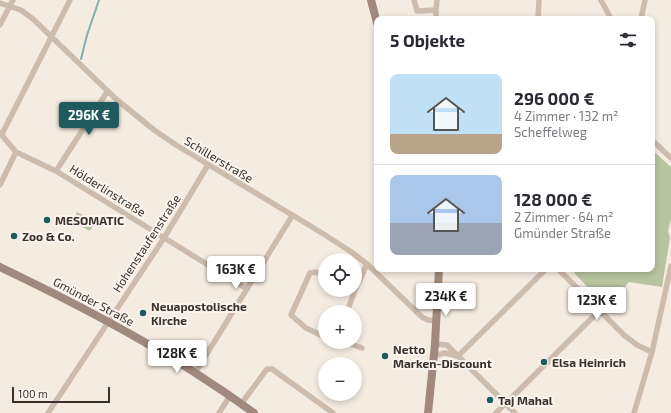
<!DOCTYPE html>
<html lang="de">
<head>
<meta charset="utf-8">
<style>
	body { margin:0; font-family:"Exo 2",sans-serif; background:#f7f7f7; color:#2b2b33; height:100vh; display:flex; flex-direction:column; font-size:15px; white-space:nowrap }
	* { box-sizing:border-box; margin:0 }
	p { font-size:13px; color:#7c7c81 }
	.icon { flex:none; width:22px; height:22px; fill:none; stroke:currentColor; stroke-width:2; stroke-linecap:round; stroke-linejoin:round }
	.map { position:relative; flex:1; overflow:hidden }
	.side { position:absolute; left:374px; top:16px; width:281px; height:256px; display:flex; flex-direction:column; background:#fff; border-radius:8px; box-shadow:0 2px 6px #0003 }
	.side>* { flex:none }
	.fabs { position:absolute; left:318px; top:253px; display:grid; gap:8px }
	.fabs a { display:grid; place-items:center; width:44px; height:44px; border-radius:50%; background:#fff; box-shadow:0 2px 6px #0003; font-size:20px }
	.scale { position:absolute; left:12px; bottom:10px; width:98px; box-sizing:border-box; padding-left:4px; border:2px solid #3b302b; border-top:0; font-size:11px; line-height:14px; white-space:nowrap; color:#3b302b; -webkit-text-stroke:3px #fbf5ee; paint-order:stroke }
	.price { position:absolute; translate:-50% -34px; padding:0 9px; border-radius:4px; background:#fff; color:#222; font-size:13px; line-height:26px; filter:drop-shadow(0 1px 2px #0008) }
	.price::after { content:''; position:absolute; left:50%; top:24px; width:12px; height:9px; margin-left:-6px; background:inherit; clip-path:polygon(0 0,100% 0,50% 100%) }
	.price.current { background:#1f5a5e; color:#fff }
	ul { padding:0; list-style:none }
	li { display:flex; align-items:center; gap:12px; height:100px; padding:0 16px }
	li+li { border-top:1px solid #e1e1e2 }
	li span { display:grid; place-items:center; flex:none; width:112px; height:80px; border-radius:8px; color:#555 }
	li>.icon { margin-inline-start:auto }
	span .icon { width:48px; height:48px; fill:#fffc; stroke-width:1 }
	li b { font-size:17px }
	h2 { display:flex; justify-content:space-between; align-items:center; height:48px; padding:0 16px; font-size:17px }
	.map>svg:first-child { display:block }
	.green { fill:#b8c4a0 }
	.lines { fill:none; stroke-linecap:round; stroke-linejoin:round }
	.stream { stroke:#7fb0b2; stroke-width:2 }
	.street { stroke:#cdbbac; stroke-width:5.5 }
	.secondary { stroke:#a18a7d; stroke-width:8 }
	.poi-dot { fill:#1f5a5e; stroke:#fbf5ee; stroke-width:1.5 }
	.labels { text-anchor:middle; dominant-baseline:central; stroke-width:4; stroke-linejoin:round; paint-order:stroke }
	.street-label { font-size:12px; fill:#3b302b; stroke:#fbf5ee }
	.poi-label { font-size:12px; font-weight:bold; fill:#3b302b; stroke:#fbf5ee; text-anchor:start }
</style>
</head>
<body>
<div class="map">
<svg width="671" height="413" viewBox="0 0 671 413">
	<rect width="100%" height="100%" fill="#f4ebe1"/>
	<path class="green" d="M652 150 671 167V219L668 231 670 238 662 287 629 282 607 307 574 273 578 269H652Z
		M77 212 95 221 90 231 72 222Z"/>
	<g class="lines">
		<path class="stream" d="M81 59 87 35 99 0"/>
		<path class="street" d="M414 0 417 11 436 10
			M601 0 611 19
			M0 3 21 10 33 19 116 99 154 130 176 145 322 233 353 253 367 264 422 317 428 320 435 321
			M436 19V10L437 0
			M538 19 539 0
			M641 19 645 0
			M0 25 13 0
			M0 133 16 152 56 171 247 289
			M2 134 70 0
			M652 140 671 158
			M56 171 107 92
			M0 185 16 152
			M558 269 624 335 637 345 652 352
			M325 277 316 272 310 273 291 315 306 328 325 337
			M355 290 367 264
			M347 312 355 290
			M345 342 362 348
			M435 344 447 345 515 413
			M433 356 445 353 457 356
			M458 356 546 269
			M195 373 292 216
			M241 404 267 369H272L333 413
			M48 413 164 238 208 165
			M219 413 230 396
			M496 413 599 311
			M634 413 652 352 671 266"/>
		<path class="secondary" d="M371 0 377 23
			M0 267C88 309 175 355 254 413
			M428 413 435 344 439 269"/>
	</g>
	<g class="poi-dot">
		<circle cx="47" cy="220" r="4"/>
		<circle cx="14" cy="236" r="4"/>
		<circle cx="143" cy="313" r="4"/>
		<circle cx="385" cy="356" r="4"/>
		<circle cx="544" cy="362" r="4"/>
		<circle cx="490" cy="400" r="4"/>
	</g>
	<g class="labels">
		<g class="street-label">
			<text transform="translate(219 159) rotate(31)">Schillerstraße</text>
			<text transform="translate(108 190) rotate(32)">Hölderlinstraße</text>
			<text transform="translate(146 243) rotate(-57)">Hohenstaufenstraße</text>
			<text transform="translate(94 301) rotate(28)">Gmünder Straße</text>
		</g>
		<g class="poi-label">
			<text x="55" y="220">MESOMATIC</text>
			<text x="22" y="236">Zoo &amp; Co.</text>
			<text x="151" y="306">Neuapostolische<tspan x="151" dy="14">Kirche</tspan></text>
			<text x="393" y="349">Netto<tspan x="393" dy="14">Marken-Discount</tspan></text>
			<text x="552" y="362">Elsa Heinrich</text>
			<text x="498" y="400">Taj Mahal</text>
		</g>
	</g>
</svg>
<div class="fabs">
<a><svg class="icon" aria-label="locate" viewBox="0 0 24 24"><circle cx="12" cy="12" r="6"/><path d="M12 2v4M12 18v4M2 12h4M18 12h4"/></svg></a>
<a>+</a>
<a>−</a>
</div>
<div class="scale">100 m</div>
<b class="price current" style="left:89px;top:136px">296K €</b>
<b class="price" style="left:236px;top:290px">163K €</b>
<b class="price" style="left:446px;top:317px">234K €</b>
<b class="price" style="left:597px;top:321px">123K €</b>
<b class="price" style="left:177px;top:374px">128K €</b>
<section class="side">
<h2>5 Objekte<svg class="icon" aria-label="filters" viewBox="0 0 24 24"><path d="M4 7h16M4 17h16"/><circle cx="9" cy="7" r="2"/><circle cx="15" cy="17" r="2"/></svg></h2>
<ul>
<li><span style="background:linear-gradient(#bfe0f5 75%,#b9a48a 0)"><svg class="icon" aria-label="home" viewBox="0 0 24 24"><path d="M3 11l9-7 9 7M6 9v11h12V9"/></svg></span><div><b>296 000 €</b><p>4 Zimmer · 132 m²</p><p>Scheffelweg</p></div></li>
<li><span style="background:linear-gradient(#a9c7e8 60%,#9aa5b1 0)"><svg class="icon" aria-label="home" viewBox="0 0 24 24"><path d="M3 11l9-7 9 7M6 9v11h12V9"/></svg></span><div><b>128 000 €</b><p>2 Zimmer · 64 m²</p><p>Gmünder Straße</p></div></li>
</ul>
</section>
</div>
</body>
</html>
